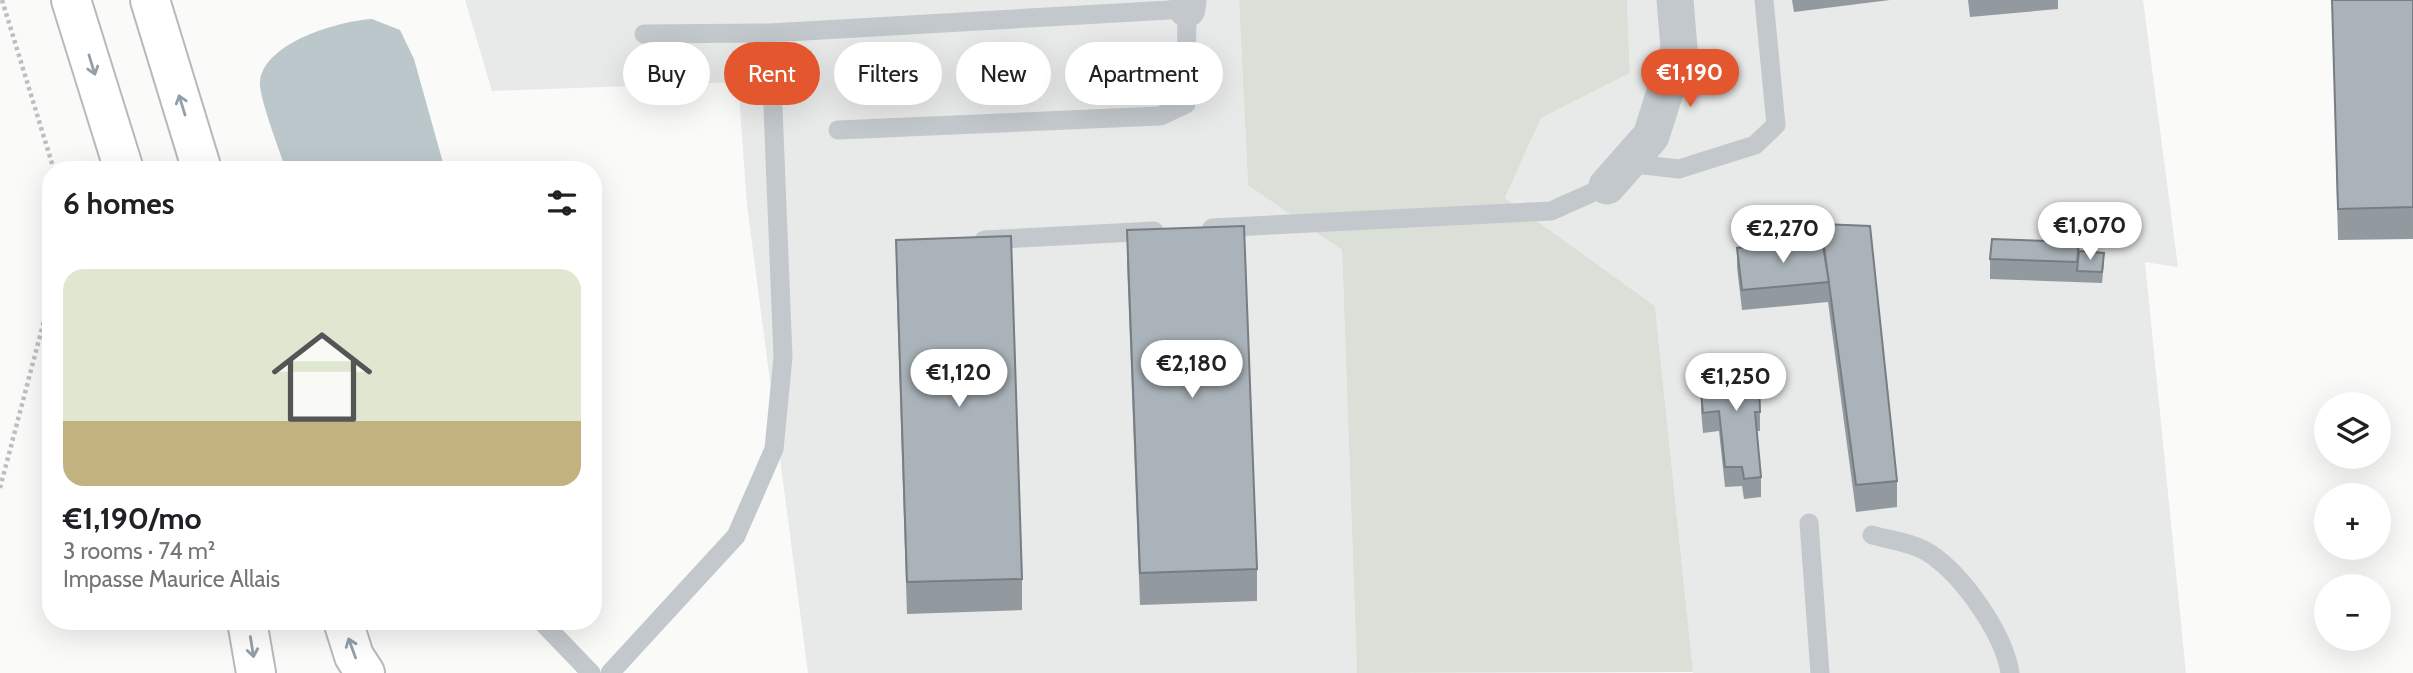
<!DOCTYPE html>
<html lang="en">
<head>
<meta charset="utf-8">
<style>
	body { margin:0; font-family:Cabin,sans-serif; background:#f2f2f2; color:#202124; height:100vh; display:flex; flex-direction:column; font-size:26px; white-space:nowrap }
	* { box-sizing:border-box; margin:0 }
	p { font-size:23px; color:#757577 }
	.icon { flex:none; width:38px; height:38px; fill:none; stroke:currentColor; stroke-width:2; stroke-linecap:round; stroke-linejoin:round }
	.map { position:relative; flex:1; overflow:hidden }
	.side { position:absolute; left:42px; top:161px; width:560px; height:469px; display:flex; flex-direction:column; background:#fff; border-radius:28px; box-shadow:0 7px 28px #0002 }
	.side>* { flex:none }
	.top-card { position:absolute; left:623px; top:42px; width:665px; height:63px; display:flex; gap:14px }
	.controls { position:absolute; left:2314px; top:392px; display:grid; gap:14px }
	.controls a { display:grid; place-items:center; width:77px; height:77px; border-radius:50%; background:#fff; box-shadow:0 7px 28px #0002; font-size:35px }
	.price { position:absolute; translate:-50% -60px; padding:0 16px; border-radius:24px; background:#fff; color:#222; font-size:23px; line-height:46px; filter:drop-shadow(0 2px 4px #0008) }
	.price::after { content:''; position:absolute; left:50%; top:42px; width:21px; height:16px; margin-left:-10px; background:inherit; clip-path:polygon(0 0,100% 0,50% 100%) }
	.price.on { background:#e4572e; color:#fff }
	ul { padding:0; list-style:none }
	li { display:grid; align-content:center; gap:14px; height:371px; padding:0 21px }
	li+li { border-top:2px solid #e0e0e0 }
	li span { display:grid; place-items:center; height:217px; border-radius:21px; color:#555 }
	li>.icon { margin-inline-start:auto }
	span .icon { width:126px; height:126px; fill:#fffc; stroke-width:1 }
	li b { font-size:30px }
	h2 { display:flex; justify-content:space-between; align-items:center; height:84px; padding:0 21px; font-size:30px }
	.chip { padding:0 24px; border-radius:32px; background:#fff; box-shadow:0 7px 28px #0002; font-size:24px; line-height:63px }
	.chip.on { background:#e4572e; color:#fff }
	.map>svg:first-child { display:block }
	.built { fill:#e8e9e9 }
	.green { fill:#dadfd7 }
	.water { fill:#bbc7cb }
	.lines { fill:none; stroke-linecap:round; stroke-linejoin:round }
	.primary-casing { stroke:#b5babe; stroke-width:42 }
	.path { stroke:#bbbfc2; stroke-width:4.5; stroke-dasharray:3.5 3.5; stroke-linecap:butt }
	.lane { stroke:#c3c8cc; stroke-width:19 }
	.street { stroke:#c3c8cc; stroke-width:37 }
	.primary { stroke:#fff; stroke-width:38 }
	.wall { fill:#929a9f }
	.building { fill:#aab3b9; stroke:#777d82; stroke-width:2 }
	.oneway { stroke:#939fa8 }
</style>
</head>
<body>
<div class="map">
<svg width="2413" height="673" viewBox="0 0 2413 673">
	<rect width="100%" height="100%" fill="#fafaf8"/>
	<path class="built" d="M465 0H1239L1248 184 1342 249 1357 673H808L747 205 738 82 492 91Z
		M1627 0H2143L2178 267 2145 262 2186 673H1693L1655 306 1505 198 1541 118 1630 73Z"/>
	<path class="green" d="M1239 0H1627L1630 73 1541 118 1505 198 1655 306 1693 672 1357 673 1342 250 1248 185Z"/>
	<path class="water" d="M372 19 400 30 414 59 445 170H286C280 152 258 95 260 81 265 42 339 21 372 19Z"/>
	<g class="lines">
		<g class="primary-casing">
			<path id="primary" d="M71 0 124 170
				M150 0 202 170
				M247 621 256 673
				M343 621 354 656 365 673"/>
		</g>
		<path class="path" d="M2 0 54 170
			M0 488 51 294"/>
		<path class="lane" d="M644 34 770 33
			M1626 163 1679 169 1755 145 1776 125 1764 0
			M1212 228 1551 211 1607 186
			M984 240 1154 231
			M1809 523 1820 673
			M1872 535C1889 540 1914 543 1929 553 1963 575 2004 634 2010 673
			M541 621 591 673
			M610 673 736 536 774 449 783 357 770 33 1187 9 1186 104 1160 116 838 130"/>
		<path class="street" d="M1187 9 1188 0
			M1607 186 1651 136 1679 48 1675 0"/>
		<use href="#primary" class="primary"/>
	</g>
	<path class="wall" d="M1792 0H1890L1794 12Z
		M1968 0H2058V9L1970 17Z
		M2332 0H2413V239L2338 240Z
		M1821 224 1897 481V507L1856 512 1828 302 1742 310 1737 267V248L1821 240Z
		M1127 230 1257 569V601L1140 605 1127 262Z
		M896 240 1022 579V610L907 614 896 271Z
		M2079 251 2104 263 2102 283 1990 279V259Z
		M1714 356 1750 383 1760 412V431H1757L1761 477V497L1744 499 1742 486 1725 487 1719 431 1703 433 1701 410V391L1715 389Z"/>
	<path class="building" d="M2332 0H2413V207L2338 209Z
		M1821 224 1870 226 1897 481 1856 485Z
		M1244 226 1257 569 1140 573 1127 230Z
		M1011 236 1022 579 907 582 896 240Z
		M1992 239 2079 242 2077 262 1990 259Z
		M1822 240 1829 282 1742 290 1737 248Z
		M2079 251 2104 253 2102 272 2077 271Z
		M1748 355 1750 383 1759 382 1760 412H1755L1761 477 1744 479 1742 467H1725L1719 411 1703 413 1701 391 1716 389 1714 356Z"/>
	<defs><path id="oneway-shaft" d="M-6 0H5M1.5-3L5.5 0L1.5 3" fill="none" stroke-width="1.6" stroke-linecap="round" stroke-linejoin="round" transform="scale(1.75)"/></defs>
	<g class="oneway">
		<use href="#oneway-shaft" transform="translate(92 65) rotate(73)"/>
		<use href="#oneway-shaft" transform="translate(182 105) rotate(-107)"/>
		<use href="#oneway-shaft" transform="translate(252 647) rotate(81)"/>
		<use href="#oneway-shaft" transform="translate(352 648) rotate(-110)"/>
	</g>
</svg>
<div class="controls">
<a><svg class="icon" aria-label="layers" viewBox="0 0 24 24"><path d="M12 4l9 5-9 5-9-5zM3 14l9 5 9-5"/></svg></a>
<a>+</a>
<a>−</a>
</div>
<b class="price on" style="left:1690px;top:109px">€1,190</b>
<b class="price" style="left:2090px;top:262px">€1,070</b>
<b class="price" style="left:1783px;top:265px">€2,270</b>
<b class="price" style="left:1192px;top:400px">€2,180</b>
<b class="price" style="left:959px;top:409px">€1,120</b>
<b class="price" style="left:1736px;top:413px">€1,250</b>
<div class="top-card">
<a class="chip">Buy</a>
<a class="chip on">Rent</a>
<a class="chip">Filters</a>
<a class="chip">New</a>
<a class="chip">Apartment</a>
</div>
<section class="side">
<h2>6 homes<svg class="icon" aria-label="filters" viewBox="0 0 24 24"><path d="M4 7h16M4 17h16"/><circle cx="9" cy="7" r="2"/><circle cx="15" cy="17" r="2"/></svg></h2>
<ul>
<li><span style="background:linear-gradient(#dfe7d0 70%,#c2b280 0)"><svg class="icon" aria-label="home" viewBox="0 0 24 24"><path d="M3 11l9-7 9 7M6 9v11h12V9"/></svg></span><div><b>€1,190/mo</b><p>3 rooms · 74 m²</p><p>Impasse Maurice Allais</p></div></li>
</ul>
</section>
</div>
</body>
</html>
